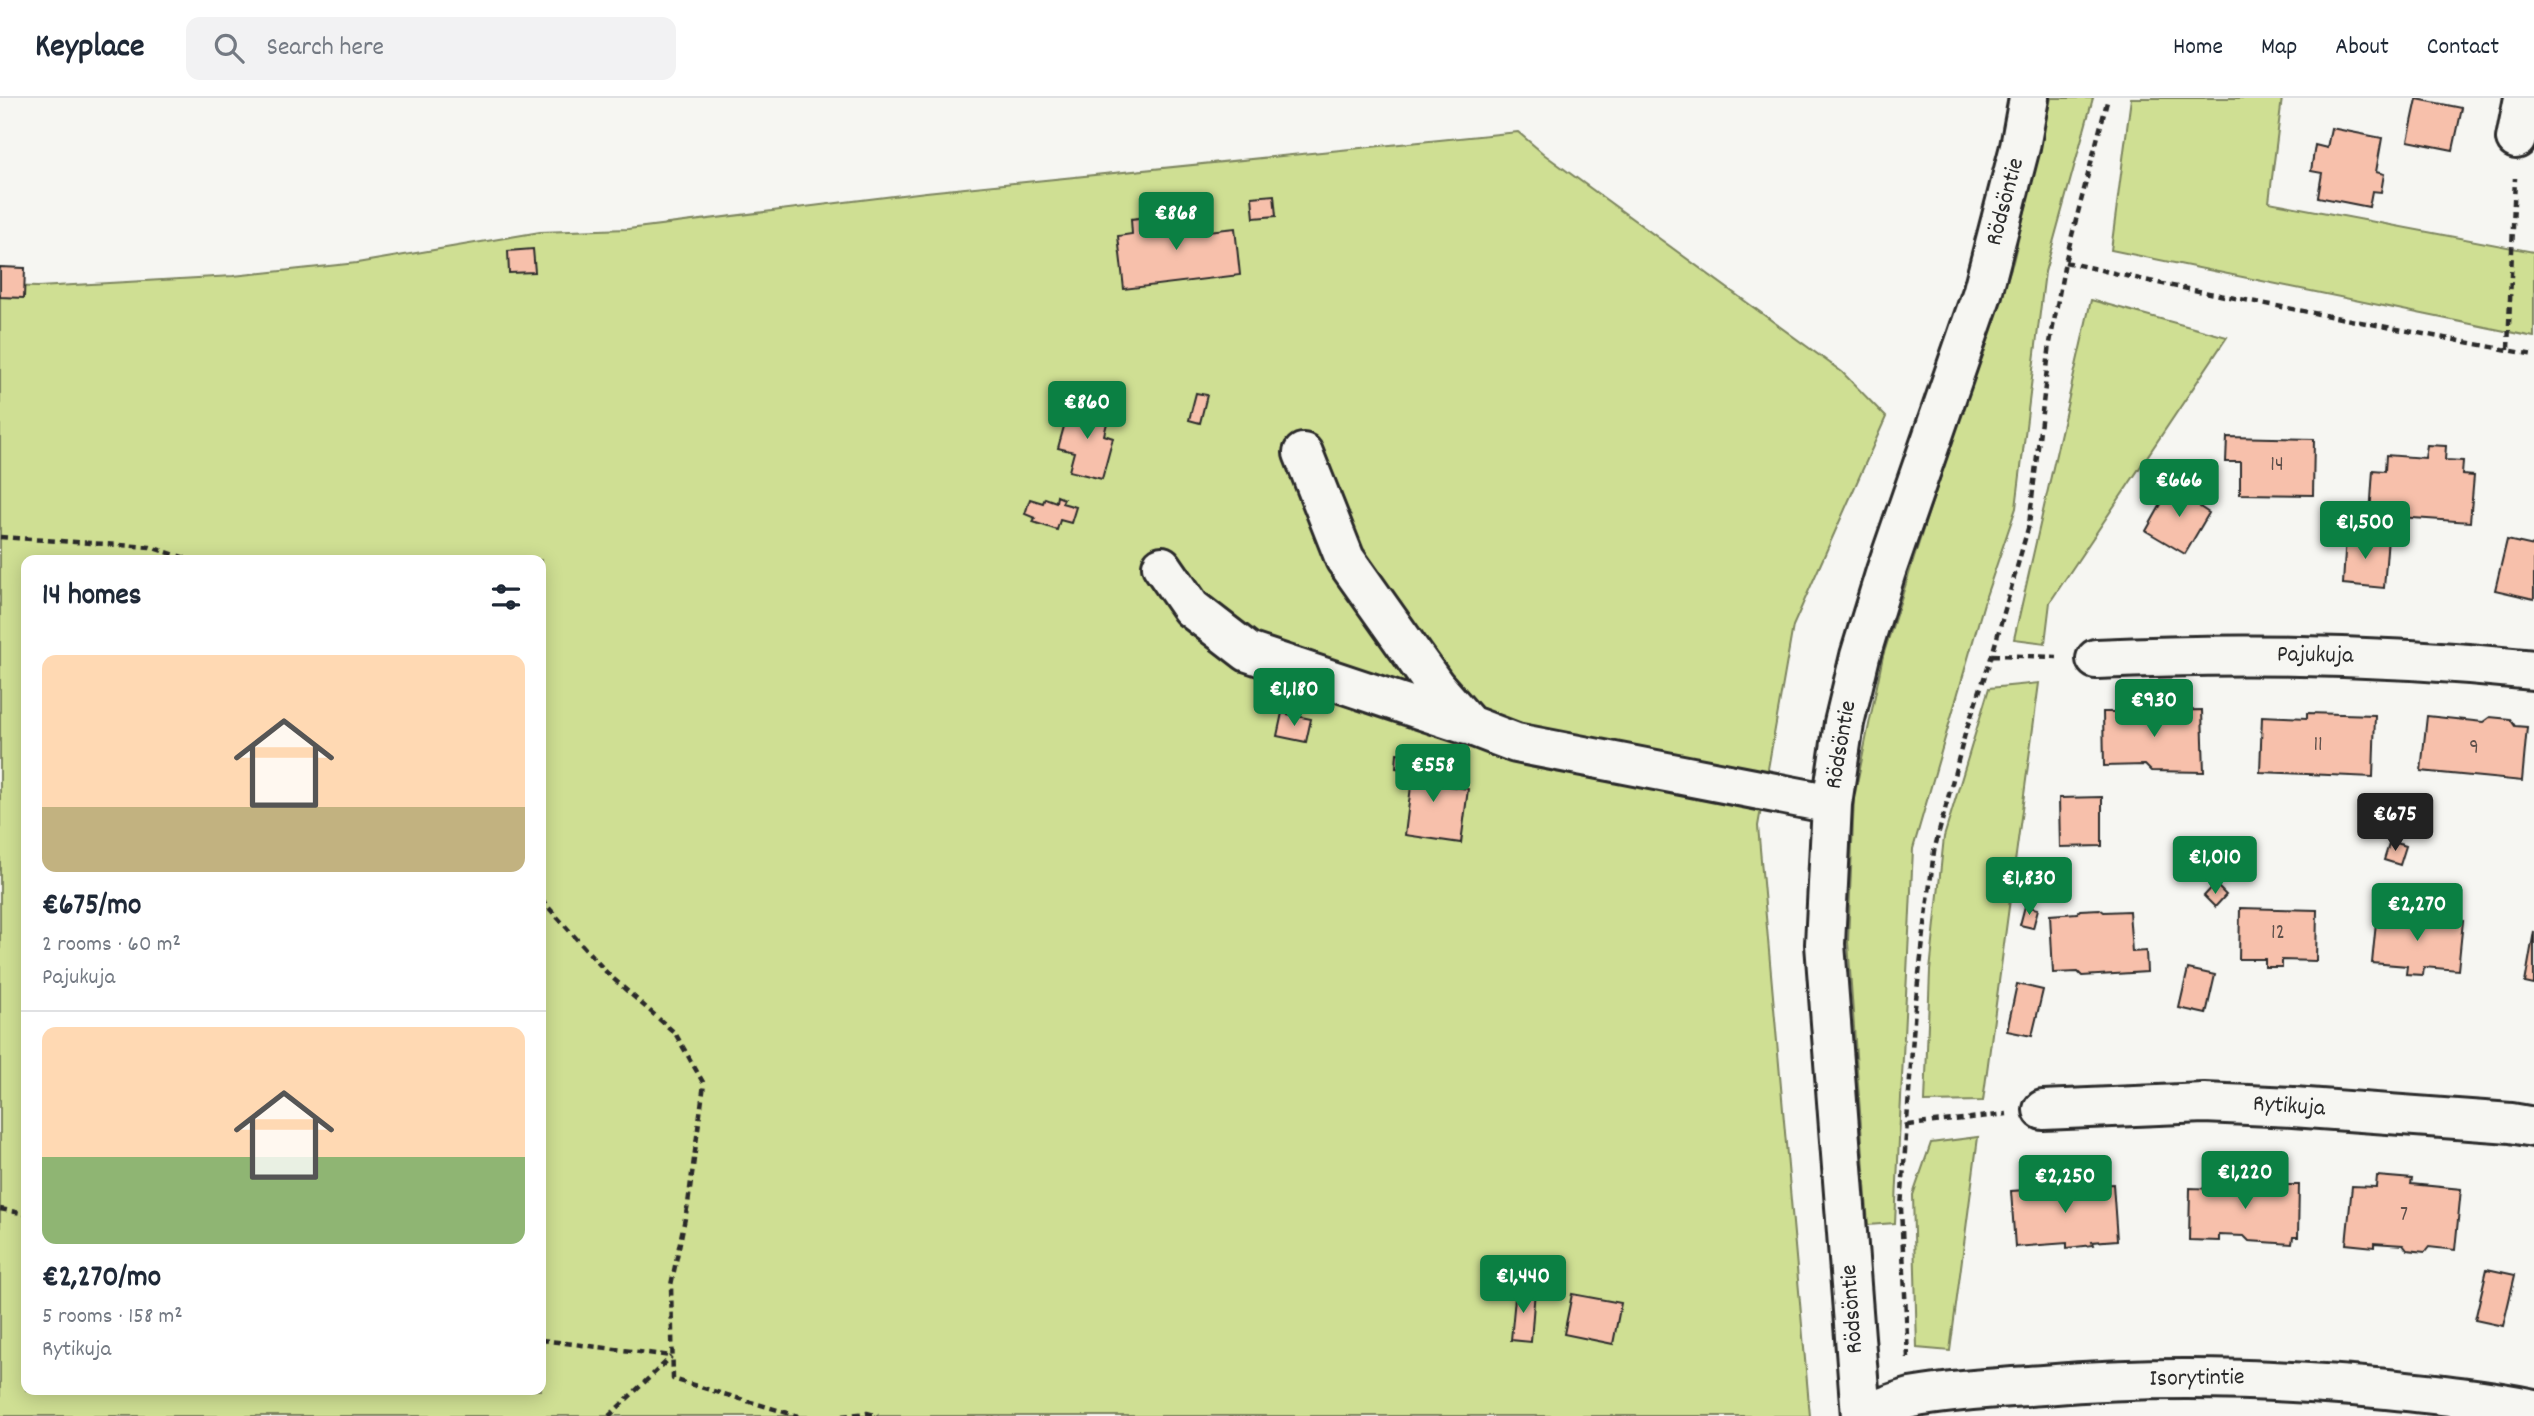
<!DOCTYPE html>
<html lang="en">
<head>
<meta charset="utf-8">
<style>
	body { margin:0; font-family:Dekko,sans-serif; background:#f2f2f3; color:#1f2937; height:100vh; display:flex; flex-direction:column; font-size:26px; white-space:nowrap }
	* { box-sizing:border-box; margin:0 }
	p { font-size:23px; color:#747a83 }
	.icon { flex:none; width:38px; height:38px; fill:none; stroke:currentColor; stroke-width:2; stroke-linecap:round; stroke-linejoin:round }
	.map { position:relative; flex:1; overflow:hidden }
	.details { position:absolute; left:21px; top:457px; width:525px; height:840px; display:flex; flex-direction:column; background:#fff; border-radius:14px; box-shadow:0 4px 18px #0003 }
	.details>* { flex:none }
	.price { position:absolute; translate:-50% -60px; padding:0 16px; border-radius:7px; background:#0b8043; color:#fff; font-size:23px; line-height:46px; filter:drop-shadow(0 2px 4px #0008) }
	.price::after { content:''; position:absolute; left:50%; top:42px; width:21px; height:16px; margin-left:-10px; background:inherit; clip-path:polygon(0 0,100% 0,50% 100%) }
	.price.on { background:#222; color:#fff }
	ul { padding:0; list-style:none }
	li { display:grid; align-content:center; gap:14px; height:371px; padding:0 21px }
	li+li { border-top:2px solid #e0e1e3 }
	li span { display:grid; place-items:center; height:217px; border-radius:14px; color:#555 }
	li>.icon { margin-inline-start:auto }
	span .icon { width:126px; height:126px; fill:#fffc; stroke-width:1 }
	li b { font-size:30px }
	h2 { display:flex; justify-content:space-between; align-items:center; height:84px; padding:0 21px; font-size:30px }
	header { display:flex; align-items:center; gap:42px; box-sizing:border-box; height:98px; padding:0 35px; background:#fff; border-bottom:2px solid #e0e1e3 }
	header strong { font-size:33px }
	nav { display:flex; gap:38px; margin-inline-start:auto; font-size:24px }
	.search { width:490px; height:63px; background:#f2f2f3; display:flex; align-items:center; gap:18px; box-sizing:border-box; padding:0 24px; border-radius:14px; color:#747a83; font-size:26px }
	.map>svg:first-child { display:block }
	.green { fill:#cfdf93; stroke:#7d855f; stroke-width:2; fill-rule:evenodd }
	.building { fill:#f7c0ab; stroke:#2b2b2b; stroke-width:2 }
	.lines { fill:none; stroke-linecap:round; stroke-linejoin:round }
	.minor-casing { stroke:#2b2b2b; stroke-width:44 }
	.path { stroke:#2b2b2b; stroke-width:4.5; stroke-dasharray:7 5; stroke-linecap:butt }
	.minor { stroke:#f6f6f2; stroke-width:38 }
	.labels { text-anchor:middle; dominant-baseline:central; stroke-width:5; stroke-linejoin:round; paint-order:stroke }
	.number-label { font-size:21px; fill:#5e504b }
	.street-label { font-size:24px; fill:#2b2b2b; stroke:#f6f6f2 }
</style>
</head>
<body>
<header>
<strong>Keyplace</strong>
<div class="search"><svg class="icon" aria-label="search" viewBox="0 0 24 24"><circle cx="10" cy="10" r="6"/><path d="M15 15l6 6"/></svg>Search here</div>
<nav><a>Home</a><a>Map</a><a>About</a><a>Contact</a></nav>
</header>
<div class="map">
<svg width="2534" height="1318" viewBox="0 0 2534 1318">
	<rect width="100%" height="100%" fill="#f6f6f2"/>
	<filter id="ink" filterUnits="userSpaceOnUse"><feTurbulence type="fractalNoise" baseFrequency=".0143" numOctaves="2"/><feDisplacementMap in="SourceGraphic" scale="14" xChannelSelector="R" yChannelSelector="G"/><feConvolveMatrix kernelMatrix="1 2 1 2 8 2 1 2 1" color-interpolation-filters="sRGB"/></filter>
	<g filter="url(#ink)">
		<path class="green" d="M2051 0H2093L2045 174 2016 410 1986 498 1913 751 1895 1125 1868 1127 1848 844 1854 700 1883 558 1928 416 2013 164Z
			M2131 0H2282L2269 104 2534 154V239L2111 152Z
			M1518 34 1545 57 1842 274 1886 319 1793 528 1758 728 1810 1318H0V188L38 189 233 178 357 165 540 134 628 131 926 94ZM26 462H541V1292H26Z
			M2091 202 2227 239 2050 504 2045 545 2014 541Z
			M2039 585 1983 1003 1925 1004 1930 873 1944 739 1989 590Z
			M1978 1039 1950 1253 1917 1250 1913 1097 1931 1045Z"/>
		<path class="building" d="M2417 1 2462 10 2453 52 2408 43Z
			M2331 30 2382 40 2376 74 2384 76 2381 94 2372 93 2369 109 2318 99 2322 75 2311 73 2315 47 2327 50Z
			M1274 97 1276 118 1254 120 1252 99Z
			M1197 113 1199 134 1235 130 1240 177 1124 191 1118 138 1132 136 1131 121Z
			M533 151 535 174 509 175 508 153Z
			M0 169 25 170 24 200 0 199Z
			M1196 295 1207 297 1200 325 1189 322Z
			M1070 307 1109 317 1104 337 1113 340 1102 381 1069 373 1074 354 1058 350Z
			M2227 339 2314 341 2313 397 2240 396V364H2226Z
			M2427 347 2446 348 2445 362 2463 363 2462 377 2474 378 2470 424 2370 417 2373 372 2385 373 2386 357 2425 360Z
			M2189 389 2206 399 2200 409 2209 415 2185 456 2146 433 2169 392 2182 399Z
			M1057 398 1064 401 1062 405 1076 409 1071 425 1060 422 1057 432 1033 424 1035 420 1025 416 1030 401 1043 405 1045 400 1056 404Z
			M2346 437 2388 439 2384 490 2343 486Z
			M2507 442 2534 448V501L2495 492Z
			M2146 605V613L2202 612 2204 674 2151 673 2145 667 2104 668 2103 614H2120V606Z
			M1282 615 1311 621 1306 644 1277 638Z
			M2307 615 2375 617 2373 679 2260 674 2262 618 2307 620Z
			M2427 618 2483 624 2490 619 2510 621 2515 628 2527 629 2522 683 2421 673Z
			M1397 655 1430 659 1426 685 1468 691 1461 745 1405 737 1413 672 1396 670Z
			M2102 699V748L2060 749 2059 700Z
			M2390 743 2406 748 2400 767 2384 762Z
			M2215 786 2226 797 2215 809 2204 798Z
			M2025 808 2038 811 2033 830 2020 827Z
			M2240 810 2317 812 2316 863 2282 862V869H2265V861H2239Z
			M2100 811 2104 814 2129 813 2132 854 2146 853 2147 874 2082 878 2078 874 2053 875 2050 817 2077 815 2080 812Z
			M2377 815 2463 823 2458 872 2424 869 2423 877 2406 876 2407 868 2372 865Z
			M2534 833V887L2525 885Z
			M2188 871 2215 877 2206 916 2179 910Z
			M2017 886 2043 892 2032 938 2007 933Z
			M2218 1078 2252 1079 2251 1081H2270L2275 1087H2299L2298 1139H2293L2292 1146 2249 1143 2244 1138 2219 1137V1143L2189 1142 2190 1090 2217 1091Z
			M2377 1078 2412 1081 2411 1086 2461 1091 2455 1152 2429 1149 2425 1154 2407 1152 2403 1147 2374 1145V1149L2346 1146 2352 1088 2376 1089Z
			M2098 1081 2099 1087 2113 1086 2117 1142 2092 1144 2093 1147 2067 1150V1145L2015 1149 2011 1093 2055 1090 2060 1086Z
			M2487 1171 2515 1177 2503 1228 2475 1222Z
			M1516 1189 1535 1191 1531 1244 1511 1242Z
			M1572 1196 1621 1205 1613 1246 1564 1236Z"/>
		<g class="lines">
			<g class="minor-casing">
				<path id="minor" d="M2516 41 2524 0
					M1303 355 1345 461 1435 588 1469 627 1516 645 1832 706
					M1162 468 1191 510 1248 554 1467 627
					M2096 561C2242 554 2388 557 2534 572
					M2043 1012 2204 1005 2293 1009 2511 1025 2534 1029
					M1861 1317C1877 1312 1895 1304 1911 1300 1954 1292 2000 1290 2043 1287 2160 1277 2271 1280 2387 1291 2436 1296 2485 1301 2534 1311
					M1861 1318 1825 846 1832 706 1844 625 1860 558 1886 473 1982 196 2020 49 2029 0"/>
			</g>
			<path class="path" d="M2065 164 2167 187 2534 257
				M2508 251 2515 80
				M0 439 150 449 192 462
				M1992 557 2057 559
				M541 801 608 876 675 935 704 986 688 1106 671 1187 673 1281 798 1318
				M1908 1027 2007 1016
				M0 1111 26 1116
				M541 1242 672 1258
				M1908 1260 1901 1110 1915 909 1934 753 1965 636 1992 557 2029 427 2050 245 2065 164 2108 0
				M609 1318 671 1259
				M842 1318 867 1315 878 1318"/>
			<use href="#minor" class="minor"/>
		</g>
	</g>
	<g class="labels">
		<g class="number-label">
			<text x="2277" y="368">14</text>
			<text x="2318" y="648">11</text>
			<text x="2474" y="651">9</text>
			<text x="2278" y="836">12</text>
			<text x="2404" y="1118">7</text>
		</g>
		<g class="street-label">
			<text transform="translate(2006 104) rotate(-75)">Rödsöntie</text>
			<text transform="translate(2315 558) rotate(1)">Pajukuja</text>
			<text transform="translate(1842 647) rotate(-80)">Rödsöntie</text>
			<text transform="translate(2289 1009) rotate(4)">Rytikuja</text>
			<text transform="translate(1853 1211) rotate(-94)">Rödsöntie</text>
			<text transform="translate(2197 1281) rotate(-1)">Isorytintie</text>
		</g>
	</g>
</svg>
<b class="price" style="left:1176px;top:154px">€868</b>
<b class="price" style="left:1087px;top:343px">€860</b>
<b class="price" style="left:2179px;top:421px">€666</b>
<b class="price" style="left:2365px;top:463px">€1,500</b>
<b class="price" style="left:1294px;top:630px">€1,180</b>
<b class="price" style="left:2154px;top:641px">€930</b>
<b class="price" style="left:1433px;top:706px">€558</b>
<b class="price on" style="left:2395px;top:755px">€675</b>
<b class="price" style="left:2215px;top:798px">€1,010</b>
<b class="price" style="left:2029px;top:819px">€1,830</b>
<b class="price" style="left:2417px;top:845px">€2,270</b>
<b class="price" style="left:2245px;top:1113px">€1,220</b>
<b class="price" style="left:2065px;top:1117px">€2,250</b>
<b class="price" style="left:1523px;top:1217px">€1,440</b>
<section class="details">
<h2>14 homes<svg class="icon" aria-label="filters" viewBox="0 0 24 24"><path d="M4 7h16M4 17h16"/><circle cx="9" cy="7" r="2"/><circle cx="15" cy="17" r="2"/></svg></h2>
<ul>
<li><span style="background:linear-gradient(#ffd9b3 70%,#c2b280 0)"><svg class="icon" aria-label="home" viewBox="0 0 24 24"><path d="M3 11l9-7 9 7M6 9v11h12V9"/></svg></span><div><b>€675/mo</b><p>2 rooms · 60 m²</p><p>Pajukuja</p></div></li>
<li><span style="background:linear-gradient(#ffd9b3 60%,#8fb573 0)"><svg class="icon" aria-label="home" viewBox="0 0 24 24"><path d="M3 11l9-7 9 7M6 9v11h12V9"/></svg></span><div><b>€2,270/mo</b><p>5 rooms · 158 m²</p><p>Rytikuja</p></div></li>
</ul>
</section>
</div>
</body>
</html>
